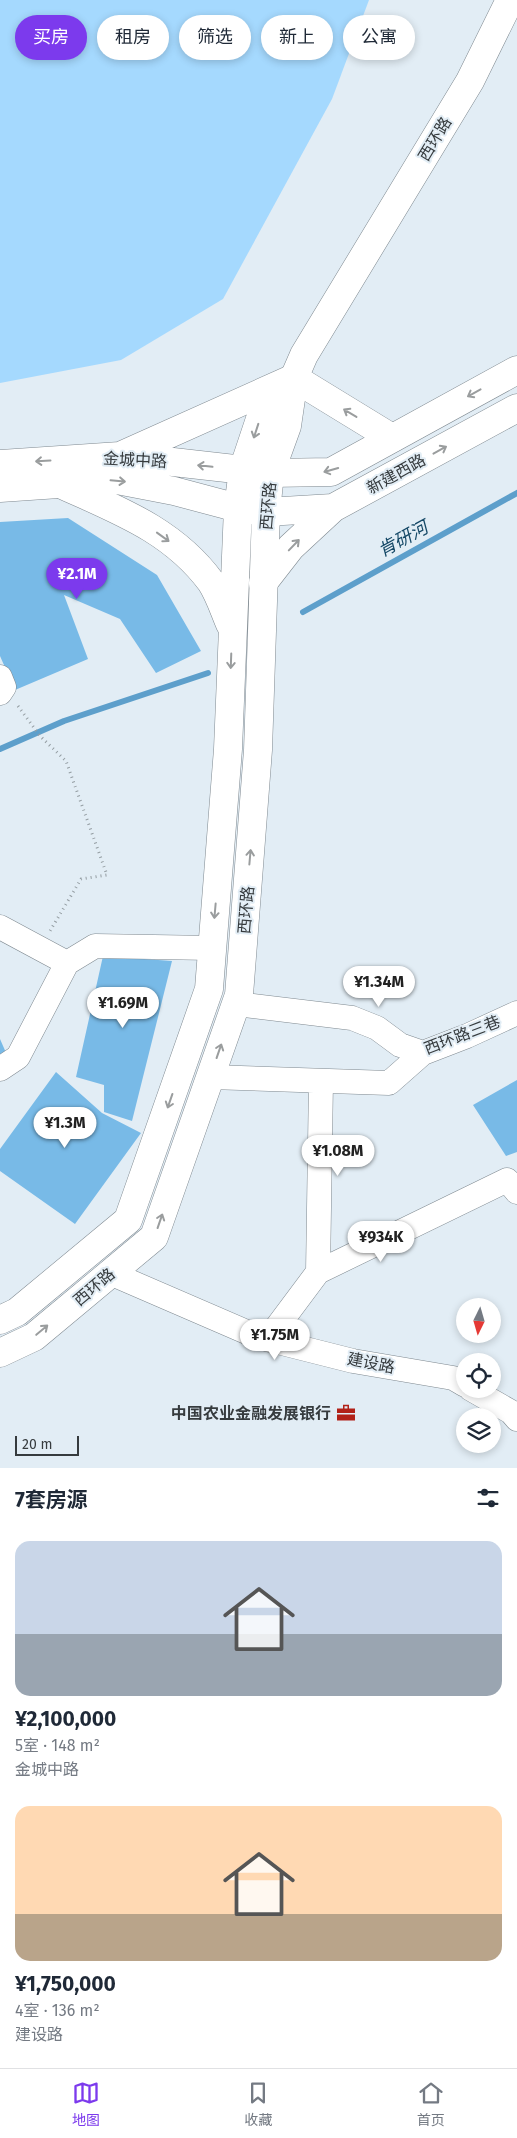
<!DOCTYPE html>
<html lang="zh">
<head>
<meta charset="utf-8">
<style>
	body { margin:0; font-family:"Fira Sans","Noto Sans SC",sans-serif; background:#f6f6f7; color:#1f2937; height:100vh; display:flex; flex-direction:column; font-size:19px; white-space:nowrap }
	* { box-sizing:border-box; margin:0 }
	p { font-size:16px; color:#747a83 }
	.icon { flex:none; width:28px; height:28px; fill:none; stroke:currentColor; stroke-width:2; stroke-linecap:round; stroke-linejoin:round }
	.map { position:relative; height:1468px; overflow:hidden }
	.side { display:flex; flex-direction:column; background:#fff; flex:1 }
	.side>* { flex:none }
	.guide { position:absolute; left:15px; top:15px; width:488px; height:45px; display:flex; gap:10px }
	.needle { width:32px; rotate:185deg }
	.buttons { position:absolute; left:456px; top:1298px; display:grid; gap:10px }
	.buttons a { display:grid; place-items:center; width:45px; height:45px; border-radius:50%; background:#fff; box-shadow:0 2px 8px #0003; font-size:25px }
	.scale { position:absolute; left:15px; bottom:12px; width:64px; box-sizing:border-box; padding-left:5px; border:2px solid #363b3e; border-top:0; font-size:14px; line-height:18px; white-space:nowrap; color:#363b3e; -webkit-text-stroke:4px #e2edf5; paint-order:stroke }
	.price { position:absolute; translate:-50% -42px; padding:0 11px; border-radius:18px; background:#fff; color:#222; font-size:16px; line-height:32px; filter:drop-shadow(0 1px 2px #0008) }
	.price::after { content:''; position:absolute; left:50%; top:30px; width:15px; height:11px; margin-left:-8px; background:inherit; clip-path:polygon(0 0,100% 0,50% 100%) }
	.price.selected { background:#7c3aed; color:#fff }
	ul { padding:0; list-style:none }
	li { display:grid; align-content:center; gap:10px; height:265px; padding:0 15px }
	li span { display:grid; place-items:center; height:155px; border-radius:15px; color:#555 }
	li>.icon { margin-inline-start:auto }
	span .icon { width:90px; height:90px; fill:#fffc; stroke-width:1 }
	li b { font-size:21px }
	h2 { display:flex; justify-content:space-between; align-items:center; height:60px; padding:0 15px; font-size:21px }
	.tag { padding:0 18px; border-radius:22px; background:#fff; box-shadow:0 2px 8px #0003; font-size:18px; line-height:45px }
	.tag.selected { background:#7c3aed; color:#fff }
	.dock { display:flex; justify-content:space-around; align-items:center; height:70px; border-top:1px solid #e0e1e3; background:#fff; font-size:14px; color:#747a83 }
	.dock a { display:grid; justify-items:center; gap:2px }
	.dock .selected { color:#7c3aed }
	.map>svg:first-child { display:block }
	.green { fill:#a5d9fe }
	.lines { fill:none; stroke-linecap:round; stroke-linejoin:round }
	.stream { stroke:#5d9fcb; stroke-width:6 }
	.building { fill:#78bae7 }
	.minor-casing { stroke:#7f8990; stroke-width:25 }
	.major-casing { stroke:#7f8990; stroke-width:29 }
	.highway-casing { stroke:#7f8990; stroke-width:29 }
	.path { stroke:#949da2; stroke-width:3; stroke-dasharray:1 4; stroke-linecap:butt }
	.minor { stroke:#fff; stroke-width:24 }
	.major { stroke:#fff; stroke-width:28 }
	.highway { stroke:#fff; stroke-width:28 }
	.oneway { stroke:#9a9d9e }
	.labels { text-anchor:middle; dominant-baseline:central; stroke-width:4; stroke-linejoin:round; paint-order:stroke }
	.street-label { font-size:16px; fill:#363b3e; stroke:#e2edf5 }
	.poi-label { font-size:16px; font-weight:bold; fill:#363b3e; stroke:#e2edf5; text-anchor:end }
	.water-label { font-size:18px; font-style:italic; fill:#164967; stroke:#e2edf5 }
</style>
</head>
<body>
<div class="map">
<svg width="517" height="1468" viewBox="0 0 517 1468">
	<rect width="100%" height="100%" fill="#e2edf5"/>
	<path class="green" d="M0 0H369L332 99 223 299 121 360 0 383Z"/>
	<g class="lines">
		<path class="stream" d="M303 612 517 493
			M0 749 64 721 208 673"/>
	</g>
	<path class="building" d="M68 518 157 575 201 651 156 673 120 619 64 595 88 659 15 690 0 656V522Z
		M103 956 172 961 132 1121 104 1112V1085L76 1077Z
		M0 1039 7 1055 0 1059Z
		M56 1072 102 1113 141 1133 75 1224 0 1171V1149Z
		M517 1080V1152L506 1156 473 1105Z"/>
	<g class="lines">
		<g class="minor-casing">
			<path id="minor" d="M0 677 4 687 0 693
				M0 927 67 963 95 946 212 948
				M236 1004 352 1018 377 1028 400 1045 423 1053 467 1036 517 1013
				M0 1069 18 1057 67 963
				M210 1077 389 1083 423 1053
				M318 1272 321 1081
				M110 1273 258 1337 353 1361 453 1378 465 1385
				M268 1339 318 1272 507 1180 517 1192
				M471 1389 511 1412 517 1419"/>
		</g>
		<g class="major-casing">
			<path id="major" d="M120 456 294 378
				M0 464 120 456 270 473 331 472 517 370
				M0 488 117 480 174 491 238 508 266 512 333 508 517 408
				M263 583 291 547 333 508"/>
		</g>
		<g class="highway-casing">
			<path id="highway" d="M294 378 392 438
				M58 483C115 509 172 529 211 582 219 594 224 610 230 624
				M0 1320 17 1312 128 1220 209 989 228 749 238 508 243 470 262 413 294 378
				M0 1353 34 1337 154 1237 239 995 258 750 266 512 270 473 287 426 294 378 304 355 470 81 510 0"/>
		</g>
		<path class="path" d="M18 706 40 736 66 761 107 875 81 879 50 931"/>
		<use href="#minor" class="minor"/>
		<use href="#major" class="major"/>
		<use href="#highway" class="highway"/>
	</g>
	<defs><path id="oneway-shaft" d="M-6 0H5M1.5-3L5.5 0L1.5 3" fill="none" stroke-width="1.6" stroke-linecap="round" stroke-linejoin="round" transform="scale(1.25)"/></defs>
	<g class="oneway">
		<use href="#oneway-shaft" transform="translate(474 393) rotate(151)"/>
		<use href="#oneway-shaft" transform="translate(350 413) rotate(-149)"/>
		<use href="#oneway-shaft" transform="translate(256 431) rotate(108)"/>
		<use href="#oneway-shaft" transform="translate(440 450) rotate(-29)"/>
		<use href="#oneway-shaft" transform="translate(43 461) rotate(177)"/>
		<use href="#oneway-shaft" transform="translate(205 466) rotate(-174)"/>
		<use href="#oneway-shaft" transform="translate(331 470) rotate(164)"/>
		<use href="#oneway-shaft" transform="translate(118 481) rotate(5)"/>
		<use href="#oneway-shaft" transform="translate(163 537) rotate(36)"/>
		<use href="#oneway-shaft" transform="translate(294 545) rotate(-46)"/>
		<use href="#oneway-shaft" transform="translate(231 661) rotate(92)"/>
		<use href="#oneway-shaft" transform="translate(250 857) rotate(-85)"/>
		<use href="#oneway-shaft" transform="translate(215 911) rotate(95)"/>
		<use href="#oneway-shaft" transform="translate(219 1051) rotate(-71)"/>
		<use href="#oneway-shaft" transform="translate(170 1101) rotate(109)"/>
		<use href="#oneway-shaft" transform="translate(160 1221) rotate(-71)"/>
		<use href="#oneway-shaft" transform="translate(42 1330) rotate(-40)"/>
	</g>
	<defs>
		<g id="office-bare" transform="scale(1.5)"><path d="M-6-3h4V-5.5h4V-3h4V5H-6ZM-1-4.5V-3h2v-1.5ZM-6 0V1H6V0Z" fill="#b12118" stroke="#e2edf5" stroke-width="2.5" paint-order="stroke"/></g>
	</defs>
	<g fill-rule="evenodd">
		<use href="#office-bare" x="346" y="1413"/>
	</g>
	<g class="labels">
		<g class="street-label">
			<text transform="translate(435 139) rotate(-59)">西环路</text>
			<text transform="translate(135 460) rotate(3)">金城中路</text>
			<text transform="translate(396 474) rotate(-29)">新建西路</text>
			<text transform="translate(268 506) rotate(-85)">西环路</text>
			<text transform="translate(246 910) rotate(-85)">西环路</text>
			<text transform="translate(462 1035) rotate(-21)">西环路三巷</text>
			<text transform="translate(94 1287) rotate(-40)">西环路</text>
			<text transform="translate(371 1363) rotate(11)">建设路</text>
		</g>
		<g class="poi-label">
			<text x="331" y="1413">中国农业金融发展银行</text>
		</g>
		<g class="water-label">
			<text transform="translate(403 539) rotate(-29)">肯研河</text>
		</g>
	</g>
</svg>
<div class="buttons">
<a><svg class="needle" viewBox="-14 -14 28 28"><path d="M0-13l5 13h-10z" fill="#e53935"/><path d="M0 13l5-13h-10z" fill="#747a83"/></svg></a>
<a><svg class="icon" aria-label="locate" viewBox="0 0 24 24"><circle cx="12" cy="12" r="6"/><path d="M12 2v4M12 18v4M2 12h4M18 12h4"/></svg></a>
<a><svg class="icon" aria-label="layers" viewBox="0 0 24 24"><path d="M12 4l9 5-9 5-9-5zM3 14l9 5 9-5"/></svg></a>
</div>
<div class="scale">20 m</div>
<b class="price selected" style="left:77px;top:600px">¥2.1M</b>
<b class="price" style="left:379px;top:1008px">¥1.34M</b>
<b class="price" style="left:123px;top:1029px">¥1.69M</b>
<b class="price" style="left:65px;top:1149px">¥1.3M</b>
<b class="price" style="left:338px;top:1177px">¥1.08M</b>
<b class="price" style="left:381px;top:1263px">¥934K</b>
<b class="price" style="left:275px;top:1361px">¥1.75M</b>
<div class="guide">
<a class="tag selected">买房</a>
<a class="tag">租房</a>
<a class="tag">筛选</a>
<a class="tag">新上</a>
<a class="tag">公寓</a>
</div>
</div>
<section class="side">
<h2>7套房源<svg class="icon" aria-label="filters" viewBox="0 0 24 24"><path d="M4 7h16M4 17h16"/><circle cx="9" cy="7" r="2"/><circle cx="15" cy="17" r="2"/></svg></h2>
<ul>
<li><span style="background:linear-gradient(#c9d6e8 60%,#9aa5b1 0)"><svg class="icon" aria-label="home" viewBox="0 0 24 24"><path d="M3 11l9-7 9 7M6 9v11h12V9"/></svg></span><div><b>¥2,100,000</b><p>5室 · 148 m²</p><p>金城中路</p></div></li>
<li><span style="background:linear-gradient(#ffd9b3 70%,#b9a48a 0)"><svg class="icon" aria-label="home" viewBox="0 0 24 24"><path d="M3 11l9-7 9 7M6 9v11h12V9"/></svg></span><div><b>¥1,750,000</b><p>4室 · 136 m²</p><p>建设路</p></div></li>
</ul>
</section>
<nav class="dock">
<a class="selected"><svg class="icon" aria-label="map" viewBox="0 0 24 24"><path d="M3 6l6-2 6 2 6-2v14l-6 2-6-2-6 2zM9 4v14M15 6v14"/></svg>地图</a>
<a><svg class="icon" aria-label="saved" viewBox="0 0 24 24"><path d="M7 4h10v16l-5-4-5 4z"/></svg>收藏</a>
<a><svg class="icon" aria-label="home" viewBox="0 0 24 24"><path d="M3 11l9-7 9 7M6 9v11h12V9"/></svg>首页</a>
</nav>
</body>
</html>
